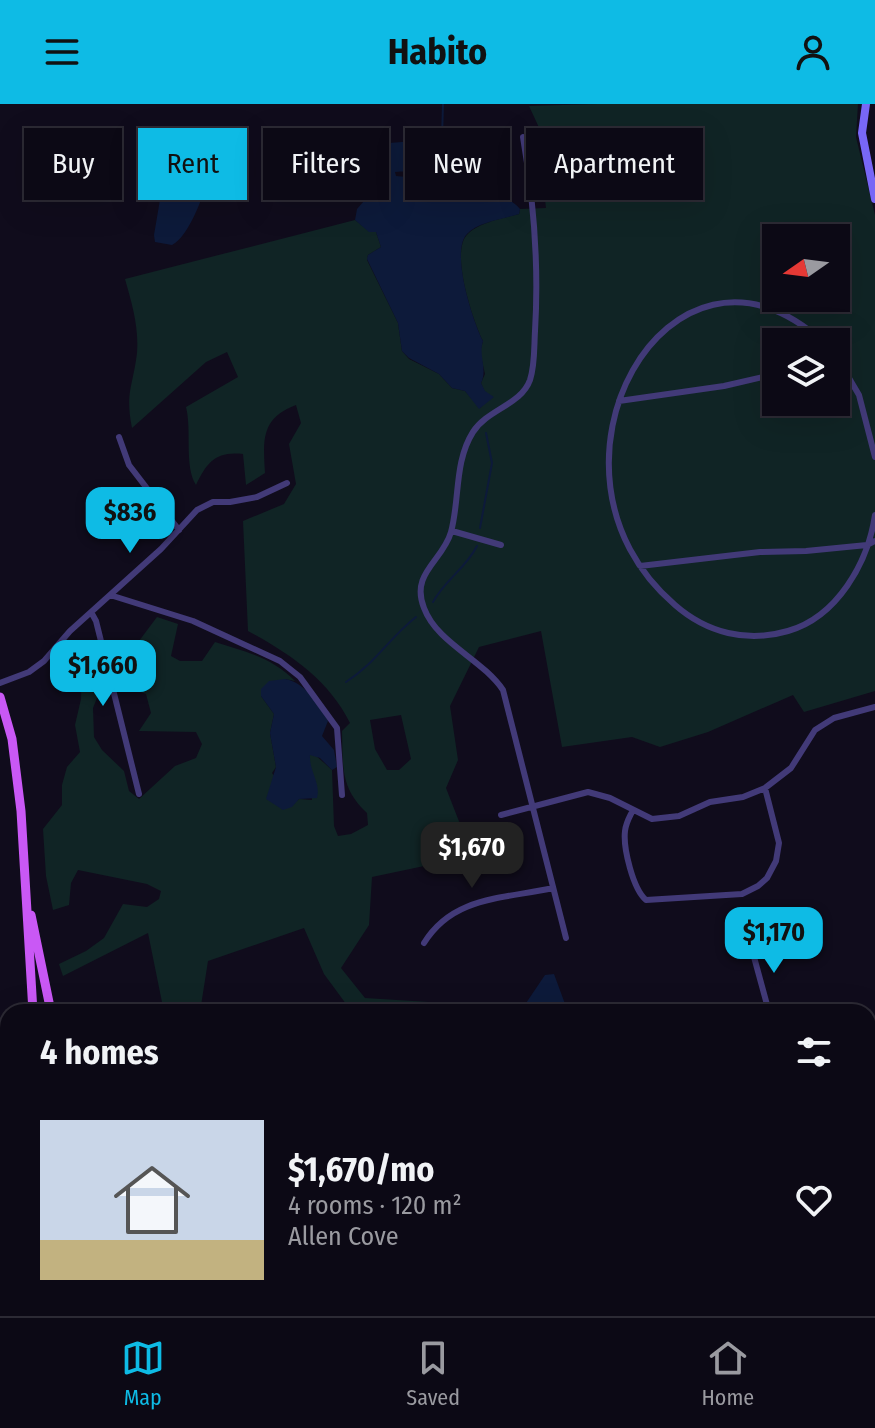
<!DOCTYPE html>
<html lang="en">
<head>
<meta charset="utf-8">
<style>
	body { margin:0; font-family:"Fira Sans Condensed",sans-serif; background:#1a1722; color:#f1f3f6; height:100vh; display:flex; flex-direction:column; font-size:30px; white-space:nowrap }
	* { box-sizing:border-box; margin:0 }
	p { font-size:26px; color:#9a9aa0 }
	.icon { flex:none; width:44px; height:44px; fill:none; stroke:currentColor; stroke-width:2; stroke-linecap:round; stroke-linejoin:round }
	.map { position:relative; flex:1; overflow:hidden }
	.panel { position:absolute; left:0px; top:900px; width:876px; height:312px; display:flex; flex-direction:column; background:#0c0915; border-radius:24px 24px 0 0; box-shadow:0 8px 32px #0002,0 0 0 2px #2c2a34 }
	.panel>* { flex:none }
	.hud { position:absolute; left:24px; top:24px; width:828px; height:72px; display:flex; gap:16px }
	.needle { width:52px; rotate:256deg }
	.buttons { position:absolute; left:762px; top:120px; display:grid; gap:16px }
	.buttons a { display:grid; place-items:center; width:88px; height:88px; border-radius:0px; background:#0c0915; box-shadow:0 8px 32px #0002,0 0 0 2px #2c2a34; font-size:40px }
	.price { position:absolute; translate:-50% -68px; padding:0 18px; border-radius:16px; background:#0ebbe5; color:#111; font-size:26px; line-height:52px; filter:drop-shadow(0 2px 4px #0008) }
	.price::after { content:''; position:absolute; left:50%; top:48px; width:24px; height:18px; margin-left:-12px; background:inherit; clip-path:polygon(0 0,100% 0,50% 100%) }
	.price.active { background:#222; color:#fff }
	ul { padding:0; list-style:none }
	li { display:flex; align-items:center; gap:24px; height:200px; padding:0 40px }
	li+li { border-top:2px solid #2c2a34 }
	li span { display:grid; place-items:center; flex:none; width:224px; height:160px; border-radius:0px; color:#555 }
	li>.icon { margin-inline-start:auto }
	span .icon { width:96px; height:96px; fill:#fffc; stroke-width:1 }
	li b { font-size:34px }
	h2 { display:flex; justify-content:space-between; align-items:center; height:96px; padding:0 40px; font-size:34px }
	.tag { padding:0 28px; border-radius:0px; background:#0c0915; box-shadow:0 8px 32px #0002,0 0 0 2px #2c2a34; font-size:28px; line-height:72px }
	.tag.active { background:#0ebbe5; color:#111 }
	header { display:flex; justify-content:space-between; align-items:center; height:104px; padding:0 40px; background:#0ebbe5; color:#111; font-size:36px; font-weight:700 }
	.tabs { display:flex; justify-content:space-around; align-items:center; height:112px; border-top:2px solid #2c2a34; background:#0c0915; font-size:22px; color:#9a9aa0 }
	.tabs a { display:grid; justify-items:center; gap:4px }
	.tabs .active { color:#0ebbe5 }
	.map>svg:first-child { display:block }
	.green { fill:#102425; fill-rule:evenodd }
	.water { fill:#0d1a3a }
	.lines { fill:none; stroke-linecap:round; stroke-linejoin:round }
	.stream { stroke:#0d1a3a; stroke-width:2 }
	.street { stroke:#423a78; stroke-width:6 }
	.secondary { stroke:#7867f6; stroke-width:8 }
	.primary { stroke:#c958f5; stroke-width:9 }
	.highway { stroke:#f44d8d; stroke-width:10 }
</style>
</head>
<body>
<header><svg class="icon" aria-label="menu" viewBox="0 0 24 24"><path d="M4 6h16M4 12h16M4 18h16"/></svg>Habito<svg class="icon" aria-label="person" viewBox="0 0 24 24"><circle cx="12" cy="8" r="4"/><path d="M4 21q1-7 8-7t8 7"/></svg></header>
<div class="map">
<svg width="875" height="1212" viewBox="0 0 875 1212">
	<rect width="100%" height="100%" fill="#100c1c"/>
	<path class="green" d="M597 0H858L856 33 875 111V587L804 608 793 591 708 628 660 643 632 633 562 643 541 527 479 543 450 602 458 656 446 684 467 738 448 757 372 773 369 821 341 864 365 894 445 899V908H352L324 870 304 824 208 857 200 908H164L148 829 63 872 59 860 86 847 104 834 123 800 147 803 159 795 161 787 147 780 78 766 71 779 69 801 53 806 46 772 43 725 62 701V681L67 663 80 648 75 621 81 595 82 560 95 561 99 589 93 604 94 633 102 646 124 667 129 687 139 695 175 662 196 654 202 640 196 628 139 627 151 609 146 590 121 580 111 550 136 541 157 513 178 520 171 552 180 557H202L215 538C244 547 273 554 295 577L285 575 261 592 274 610 270 629 276 663 272 669 294 699 299 695 312 696 309 657 310 651 314 650 332 666 334 722 338 732 351 730 368 721 367 709C340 684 343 662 342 627L350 619C329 576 289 549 248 527L243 417 284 400 296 380 289 340 301 319 296 301C261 314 263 336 265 369L246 381 243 350C216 347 207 358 196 381 184 362 192 327 186 303L238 273 227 248 206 258 132 324C125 289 133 282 137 249 139 223 132 200 125 175L355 116 369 127 376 128 381 143 368 151 367 156 398 219 402 247 409 255 439 270 452 284 465 287 480 304 488 296 481 279 485 270 480 248 483 237C473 217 451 151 466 132 476 119 503 114 519 110L520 105 546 104 540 55 542 30 529 2ZM776 134H836V194H776ZM776 238H836V298H776ZM401 611 411 655 399 666H387L375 645 370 616Z"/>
	<path class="water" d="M465 33 474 37 489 60C464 76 423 65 395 68L396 72 481 80C491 94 509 91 520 105L519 110C504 115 478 118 467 130 450 147 473 218 483 237 478 252 488 265 481 279L485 287 494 293 479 305 465 287 452 284 439 270 409 254 402 247 398 219 367 155 368 151 381 143 376 128H369L355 116 357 105 370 90 389 39Z
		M170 62 208 66C208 84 189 133 172 141L155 138 154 131 165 66Z
		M285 575C304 578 320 600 328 617L322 632 334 646 337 663 332 666 320 654 310 651C309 667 321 679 317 694L299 695 292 703 283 706 266 695 276 663 270 629 274 610 261 592V585L269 577Z
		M554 870 568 908H520L545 871Z"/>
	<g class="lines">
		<path class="stream" d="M442 34 443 0
			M480 424 492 359 486 329
			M433 498C445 476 466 464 477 442
			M346 578C376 559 389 534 416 513"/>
		<path class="street" d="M523 33C534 98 539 162 535 227 534 243 535 261 530 276 521 301 488 305 473 328 454 358 460 395 451 428 443 457 410 469 424 504 437 539 482 555 503 586L566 834
			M823 238C670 97 518 367 675 501 707 529 747 539 788 527 837 513 868 459 875 411
			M836 252 859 291 875 353
			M619 297 724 282 776 270
			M119 333 129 361 179 426
			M452 427 501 441
			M640 462 760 448 806 447 867 441 875 437
			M110 491 193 517 280 557 300 573 337 624 342 691
			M91 508 96 517 139 690
			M0 579 29 568 44 557 70 527 161 445 197 406 213 398H230L257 393 287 379
			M632 708C629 714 626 719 625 727 623 744 633 785 646 796L742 790 758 782 767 774 776 757 779 739 765 684
			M501 711 588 688 610 694 652 715 679 712 710 698 743 693 765 684 791 664 815 626 834 614 875 603
			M424 839C453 792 503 795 553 784
			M751 842 769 908
			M868 980 875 975
			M868 1045 875 1046
			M0 1046 8 1044
			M868 1064 875 1068
			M868 1135 875 1134
			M868 1196 875 1195"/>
		<path class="secondary" d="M866 0 862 29 875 95"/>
		<path class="primary" d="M0 593 12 635 21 707 33 908
			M31 811 51 908
			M44 1212V1204"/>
		<path class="highway" d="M0 1202 8 1198
			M58 1204 63 1212
			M193 1204 230 1212
			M691 1204 732 1212
			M379 1212 437 1204
			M494 1212 562 1205 649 1212"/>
	</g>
</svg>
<div class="buttons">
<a><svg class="needle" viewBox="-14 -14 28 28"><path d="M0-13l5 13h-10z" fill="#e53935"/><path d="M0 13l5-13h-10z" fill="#9a9aa0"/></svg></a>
<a><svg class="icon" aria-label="layers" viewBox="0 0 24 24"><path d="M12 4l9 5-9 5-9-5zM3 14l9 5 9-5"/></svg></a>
</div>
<b class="price" style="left:130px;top:451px">$836</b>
<b class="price" style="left:103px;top:604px">$1,660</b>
<b class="price active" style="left:472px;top:786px">$1,670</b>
<b class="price" style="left:774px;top:871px">$1,170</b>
<div class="hud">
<a class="tag">Buy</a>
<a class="tag active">Rent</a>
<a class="tag">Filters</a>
<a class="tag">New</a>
<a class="tag">Apartment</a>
</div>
<section class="panel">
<h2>4 homes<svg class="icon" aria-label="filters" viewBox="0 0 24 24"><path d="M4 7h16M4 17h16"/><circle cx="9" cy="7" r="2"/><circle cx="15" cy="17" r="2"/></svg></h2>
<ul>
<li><span style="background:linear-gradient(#c9d6e8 75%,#c2b280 0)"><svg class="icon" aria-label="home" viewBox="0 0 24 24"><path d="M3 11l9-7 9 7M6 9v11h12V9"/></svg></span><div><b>$1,670/mo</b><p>4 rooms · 120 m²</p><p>Allen Cove</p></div><svg class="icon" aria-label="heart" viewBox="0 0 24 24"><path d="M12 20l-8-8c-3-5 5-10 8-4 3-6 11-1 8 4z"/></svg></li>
</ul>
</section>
</div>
<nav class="tabs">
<a class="active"><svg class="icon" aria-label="map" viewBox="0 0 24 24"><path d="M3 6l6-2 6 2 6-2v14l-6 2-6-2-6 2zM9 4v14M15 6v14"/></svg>Map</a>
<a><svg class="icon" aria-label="saved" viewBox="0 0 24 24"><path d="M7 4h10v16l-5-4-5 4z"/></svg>Saved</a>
<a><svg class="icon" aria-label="home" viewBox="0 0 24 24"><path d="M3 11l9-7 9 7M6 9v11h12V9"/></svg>Home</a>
</nav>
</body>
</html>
